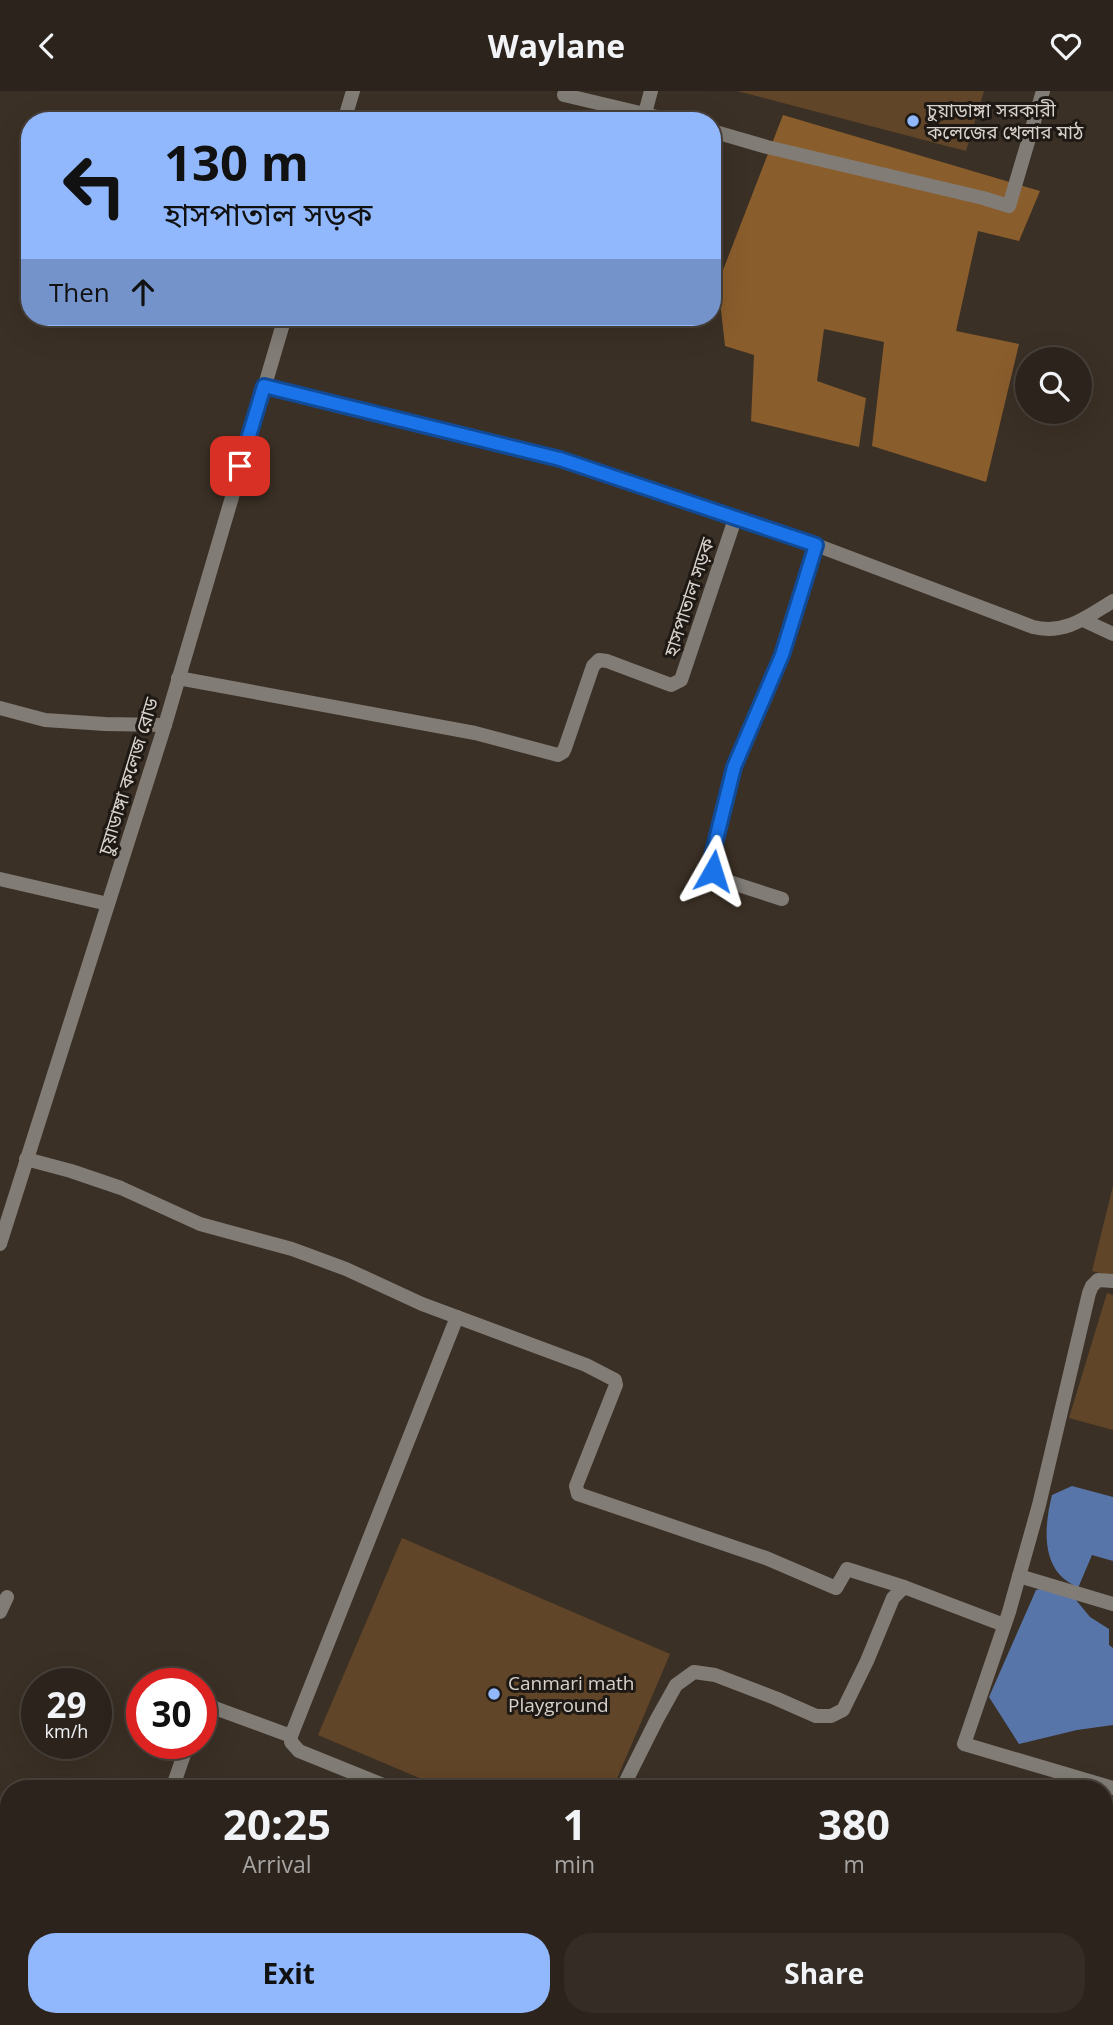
<!DOCTYPE html>
<meta charset="utf-8">
<style>
body{margin:0;font-family:"Open Sans","Noto Sans Bengali",sans-serif;background:#342c25;color:#f1f3f6;height:100vh;display:flex;flex-direction:column;font-size:26px;white-space:nowrap}
*{box-sizing:border-box;margin:0}
p{font-size:23px;color:#a6a4a3}
.icon{flex:none;width:38px;height:38px;fill:none;stroke:currentColor;stroke-width:2;stroke-linecap:round;stroke-linejoin:round}
.map{position:relative;flex:1;overflow:hidden}
.sheet{position:absolute;left:0px;top:1689px;width:1113px;height:247px;display:flex;flex-direction:column;background:#2c241c;border-radius:28px 28px 0 0;box-shadow:0 7px 28px #0002,0 0 0 2px #48413b}
.sheet>*{flex:none}
.top-card{position:absolute;left:21px;top:21px;width:700px;height:214px;border-radius:28px;box-shadow:0 7px 28px #0002,0 0 0 2px #48413b;background:#91b8fd;color:#111;overflow:hidden}
.buttons{position:absolute;left:1015px;top:256px;display:grid;gap:14px}
.buttons a{display:grid;place-items:center;width:77px;height:77px;border-radius:50%;background:#2c241c;box-shadow:0 7px 28px #0002,0 0 0 2px #48413b;font-size:35px}
.speed{position:absolute;left:21px;top:1577px;display:flex;gap:14px;font-size:35px;font-weight:700;text-align:center}
.speed>*{display:grid;place-content:center;width:91px;height:91px;border-radius:50%;background:#2c241c;box-shadow:0 7px 28px #0002,0 0 0 2px #48413b;line-height:1}
.speed small{font-size:18px;font-weight:400}
.speed .limit{border:10px solid #d22;background:#fff;color:#111}
.pin{position:absolute;display:grid;place-items:center;width:60px;height:60px;color:#fff;margin:-30px;border-radius:14px;box-shadow:0 4px 10px #0006}
.me{position:absolute;width:77px;margin:-38px;rotate:6deg;stroke-linejoin:round;filter:drop-shadow(0 0 5px #0008)}
.turn{display:flex;align-items:center;gap:24px;height:147px;padding:0 28px;font-size:32px}
.turn .icon{width:91px;height:91px;stroke-width:2.5}
.turn b{display:block;font-size:49px;line-height:60px}
.then{display:flex;align-items:center;height:66px;padding:0 28px;background:#0003;gap:14px;font-size:26px}
.eta{display:flex;justify-content:space-evenly;align-items:center;height:119px;text-align:center}
.eta b{font-size:42px;font-weight:700;line-height:49px}
.primary-button{display:flex;gap:14px;margin-top:auto;padding:14px 28px}
.primary-button a{flex:1;height:80px;border-radius:28px;background:#91b8fd;color:#111;font-size:28px;font-weight:700;line-height:80px;text-align:center}
.primary-button a+a{background:#342c25;color:#f1f3f6}
header{display:flex;justify-content:space-between;align-items:center;height:91px;padding:0 28px;background:#2c241c;font-size:32px;font-weight:700}
.map>svg:first-child{display:block}
.green{fill:#614528}
.forest{fill:#8a5d2c}
.water{fill:#5875a9}
.lines{fill:none;stroke-linecap:round;stroke-linejoin:round}
.pedestrian{stroke:#817c76;stroke-width:14}
.minor{stroke:#817c76;stroke-width:14}
.route-casing{stroke:#114b97;stroke-width:18}
.route{stroke:#1a73e8;stroke-width:12}
.poi-dot{fill:#91b8fd;stroke:#1e1914;stroke-width:2.5}
.labels{text-anchor:middle;stroke-width:6;stroke-linejoin:round;paint-order:stroke}
.poi-label{font-size:19px;fill:#d9d1cb;stroke:#1e1914;text-anchor:start}
.street-label{font-size:19px;fill:#d9d1cb;stroke:#1e1914}
</style>
<header><svg class="icon" aria-label="back" viewBox="0 0 24 24"><path d="M15 5l-7 7 7 7"/></svg>Waylane<svg class="icon" aria-label="heart" viewBox="0 0 24 24"><path d="M12 20l-8-8c-3-5 5-10 8-4 3-6 11-1 8 4z"/></svg></header>
<div class="map">
<svg width="1113" height="1934" viewBox="0 0 1113 1934">
<rect width="100%" height="100%" fill="#3b3025"/>
<g class="green">
<path d="M737 0H984L966 60Z"/>
<path d="M1113 1095V1185L1092 1180Z"/>
<path d="M1107 1202 1113 1204V1339L1069 1327Z"/>
<path d="M402 1447 670 1563 613 1697H443L318 1644Z"/>
</g>
<path class="forest" d="M783 24 1040 100 1019 150 978 140 956 240 1019 253 986 391 872 355 884 251 824 238 817 290 866 307 859 356 751 330 754 264 725 255 718 192Z"/>
<g class="water">
<path d="M1072 1395 1113 1406V1470L1092 1464 1078 1497C1072 1493 1064 1489 1060 1484 1041 1463 1046 1428 1052 1404Z"/>
<path d="M1055 1494 1076 1509 1090 1526 1109 1538V1554L1113 1557V1634L1077 1639 1019 1653 989 1606 1036 1499Z"/>
</g>
<g class="lines">
<g class="pedestrian">
<path d="M564 4 674 30"/>
<path d="M645 22 651 0"/>
<path d="M712 40 767 56 983 107 1009 115 1043 0"/>
</g>
<g class="minor">
<path d="M344 30 353 0"/>
<path d="M264 295 560 368 668 404 735 428"/>
<path d="M1083 529 1113 543"/>
<path d="M178 587 475 642 558 664 563 661 565 657 593 575 599 569 607 570 671 594 681 589 735 428 816 454 1033 536C1065 544 1087 526 1113 510"/>
<path d="M0 617 45 629 105 633 165 634"/>
<path d="M0 788 108 813"/>
<path d="M782 808 720 788 713 780 711 772 734 676 782 564 816 454"/>
<path d="M26 1068 71 1080 121 1097 200 1133 292 1158 346 1178 422 1213 586 1274 615 1289 616 1294 576 1395 578 1403 766 1467 836 1497 847 1478 904 1496 1004 1534"/>
<path d="M0 1153 165 634 285 226"/>
<path d="M1113 1190 1098 1189 1092 1195 1089 1202 1039 1414 1009 1521 964 1653 1113 1697"/>
<path d="M1019 1485 1113 1513"/>
<path d="M0 1521 7 1506"/>
<path d="M201 1621 204 1619 212 1616 291 1645"/>
<path d="M172 1698 188 1652"/>
<path d="M393 1698 299 1660 291 1651V1645L457 1226"/>
<path d="M622 1698 657 1628 676 1594 694 1581 715 1584 775 1607 816 1625H831L843 1619 867 1570 893 1507 904 1496"/>
<path d="M0 1738 9 1744"/>
<path d="M0 1870 5 1865 9 1864"/>
<path d="M139 1927 155 1934"/>
<path d="M295 1934 299 1927"/>
<path d="M727 1934 730 1927"/>
<path d="M1030 1934 1033 1927"/>
<path d="M1105 1934 1113 1903"/>
</g>
</g>
<g class="lines">
<g class="route-casing">
<path id="route" d="M240 375 264 295 560 368 816 454 782 564 734 676 712 765 713 780"/>
</g>
<use href="#route" class="route"/>
</g>
<g class="poi-dot">
<circle cx="913" cy="30" r="7"/>
<circle cx="494" cy="1603" r="7"/>
</g>
<g class="labels">
<g class="poi-label">
<text x="927" y="26">চুয়াডাঙ্গা সরকারী<tspan x="927" dy="22">কলেজের খেলার মাঠ</tspan></text>
<text x="508" y="1599">Canmari math<tspan x="508" dy="22">Playground</tspan></text>
</g>
<g class="street-label">
<text transform="translate(689 506) rotate(-72)" y="7">হাসপাতাল সড়ক</text>
<text transform="translate(128 685) rotate(-73)" y="7">চুয়াডাঙ্গা কলেজ রোড</text>
</g>
</g>
</svg>
<div class="buttons">
<a><svg class="icon" aria-label="search" viewBox="0 0 24 24"><circle cx="10" cy="10" r="6"/><path d="M15 15l6 6"/></svg></a>
</div>
<div class="speed"><div>29<small>km/h</small></div><div class="limit">30</div></div>
<div class="pin" style="left:240px;top:375px;background:#d93025"><svg class="icon" aria-label="arrive" viewBox="0 0 24 24"><path d="M6 21V4h12l-3 4 3 4H6"/></svg></div>
<svg class="me" style="left:713px;top:780px" viewBox="-20 -20 40 40"><path d="M0-17L14 15 0 8-14 15z" fill="#1a73e8" stroke="#fff" stroke-width="4"/></svg>
<div class="top-card">
<div class="turn"><svg class="icon" aria-label="left" viewBox="0 0 24 24"><path d="M17 20v-9H6M10 6l-5 5 5 5"/></svg><div><b>130 m</b>হাসপাতাল সড়ক</div></div>
<div class="then">Then<svg class="icon" aria-label="ahead" viewBox="0 0 24 24"><path d="M12 20V5M6 11l6-6 6 6"/></svg></div>
</div>
<section class="sheet">
<div class="eta">
<div><b>20:25</b><p>Arrival</p></div>
<div><b>1</b><p>min</p></div>
<div><b>380</b><p>m</p></div>
</div>
<div class="primary-button"><a>Exit</a><a>Share</a></div>
</section>
</div>
